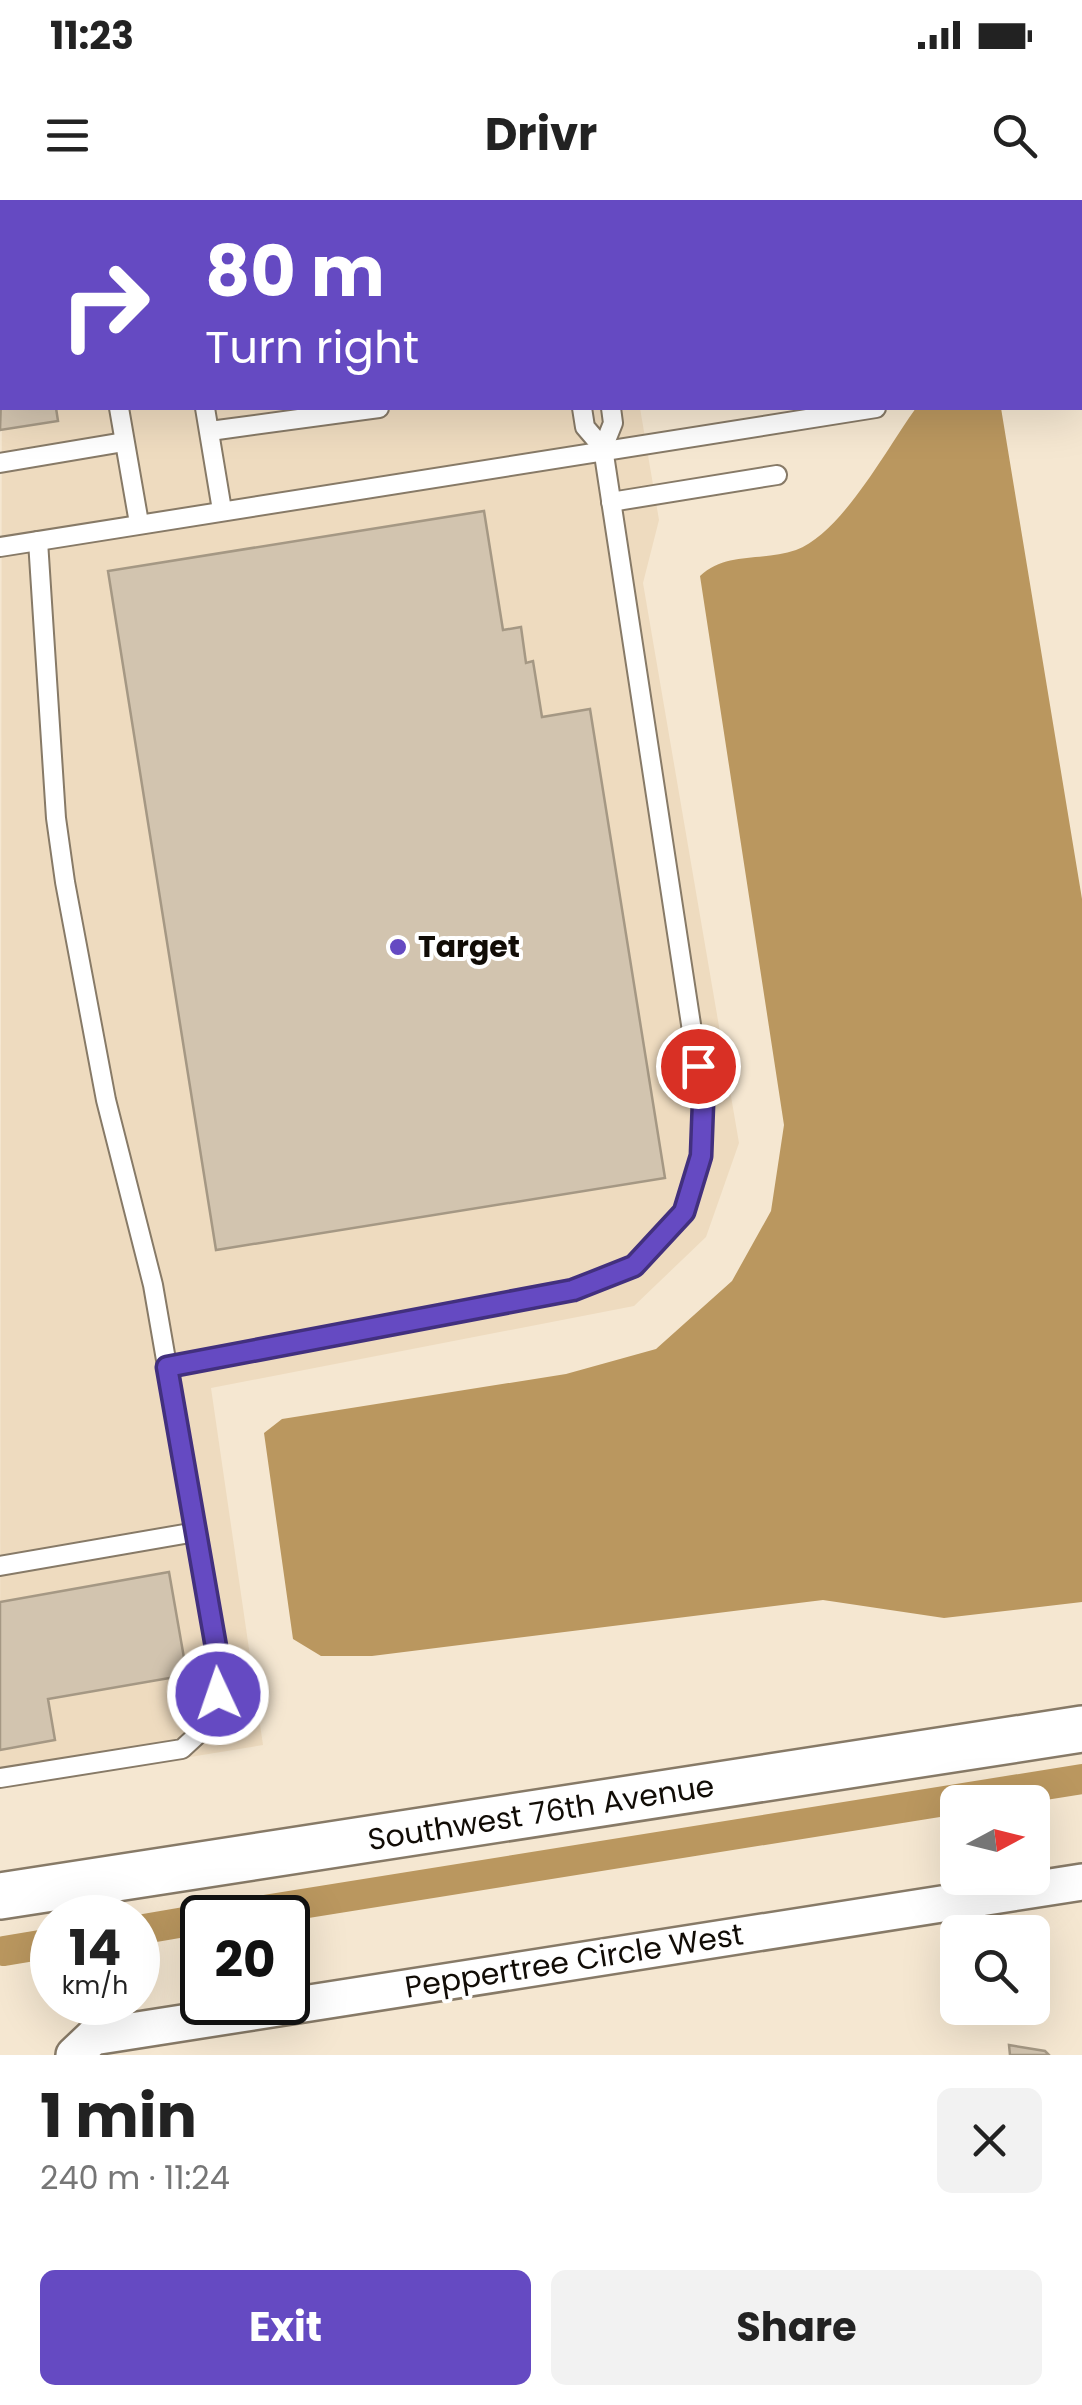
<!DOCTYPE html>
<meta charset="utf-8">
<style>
body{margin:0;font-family:Poppins,sans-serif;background:#f2f2f2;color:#222;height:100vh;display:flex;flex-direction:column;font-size:38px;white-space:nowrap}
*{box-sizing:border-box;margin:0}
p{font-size:32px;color:#767676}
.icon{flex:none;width:55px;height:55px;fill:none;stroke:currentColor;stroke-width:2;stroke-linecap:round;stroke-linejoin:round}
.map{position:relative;height:1855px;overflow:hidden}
.side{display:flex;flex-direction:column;background:#fff;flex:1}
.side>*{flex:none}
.top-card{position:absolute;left:0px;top:0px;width:1082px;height:210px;box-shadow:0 10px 40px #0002;background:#654ac2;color:#fff;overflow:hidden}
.needle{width:65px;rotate:83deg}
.tools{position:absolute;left:940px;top:1585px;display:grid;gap:20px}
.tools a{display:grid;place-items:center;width:110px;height:110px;border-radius:15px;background:#fff;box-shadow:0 10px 40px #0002;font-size:50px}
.speed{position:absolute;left:30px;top:1695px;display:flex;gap:20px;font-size:50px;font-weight:700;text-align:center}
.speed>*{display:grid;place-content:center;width:130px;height:130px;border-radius:50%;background:#fff;box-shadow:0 10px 40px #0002;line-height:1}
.speed small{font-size:25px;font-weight:400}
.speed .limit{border:5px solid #111;border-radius:15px;background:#fff;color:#111}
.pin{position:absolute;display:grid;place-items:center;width:85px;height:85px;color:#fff;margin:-42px;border:5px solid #fff;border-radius:50%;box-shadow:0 2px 10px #0007}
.me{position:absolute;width:110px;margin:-55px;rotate:357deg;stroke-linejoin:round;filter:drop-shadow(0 0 8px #0008)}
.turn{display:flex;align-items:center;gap:35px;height:210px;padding:0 40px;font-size:45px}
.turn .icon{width:130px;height:130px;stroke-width:2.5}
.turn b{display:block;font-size:70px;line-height:85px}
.round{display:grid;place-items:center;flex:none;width:105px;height:105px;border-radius:15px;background:#f2f2f2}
.overview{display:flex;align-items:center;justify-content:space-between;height:170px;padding:0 40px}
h1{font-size:60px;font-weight:700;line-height:75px}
.action{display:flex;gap:20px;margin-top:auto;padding:20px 40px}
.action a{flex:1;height:115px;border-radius:15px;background:#654ac2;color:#fff;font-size:40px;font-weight:700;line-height:115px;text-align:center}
.action a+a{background:#f2f2f2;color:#222}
.status{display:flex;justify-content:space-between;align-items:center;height:70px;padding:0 50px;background:#fff;direction:ltr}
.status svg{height:28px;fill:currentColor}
header{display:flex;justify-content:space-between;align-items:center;height:130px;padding:0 40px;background:#fff;font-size:45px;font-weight:700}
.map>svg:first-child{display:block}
.built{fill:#eedbbf}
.water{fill:#ba975f}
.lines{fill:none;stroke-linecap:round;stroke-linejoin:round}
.canal{stroke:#ba975f;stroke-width:30}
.building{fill:#d2c4af;stroke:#a59884;stroke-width:2.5}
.service-casing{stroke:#877a67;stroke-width:22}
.minor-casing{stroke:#877a67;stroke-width:40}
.tertiary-casing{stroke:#877a67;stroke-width:50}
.service{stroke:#fff;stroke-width:18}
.minor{stroke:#fff;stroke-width:35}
.tertiary{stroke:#fff;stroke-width:45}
.route-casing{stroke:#42307e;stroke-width:25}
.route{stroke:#654ac2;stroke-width:18}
.poi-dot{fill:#654ac2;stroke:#fff;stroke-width:4}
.labels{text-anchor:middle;stroke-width:8;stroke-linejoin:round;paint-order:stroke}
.poi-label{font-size:30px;font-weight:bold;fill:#110c06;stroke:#fff;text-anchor:start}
.street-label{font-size:30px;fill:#110c06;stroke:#fff}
</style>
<div class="status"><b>11:23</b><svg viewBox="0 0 49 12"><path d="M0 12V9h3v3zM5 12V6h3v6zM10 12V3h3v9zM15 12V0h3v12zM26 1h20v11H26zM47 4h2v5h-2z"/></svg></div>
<header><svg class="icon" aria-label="menu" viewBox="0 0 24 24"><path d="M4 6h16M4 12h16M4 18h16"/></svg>Drivr<svg class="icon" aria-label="search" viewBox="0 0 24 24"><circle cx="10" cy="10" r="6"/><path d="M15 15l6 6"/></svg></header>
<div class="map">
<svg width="1082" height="1855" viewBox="0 0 1082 1855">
<rect width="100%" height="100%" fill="#f5e7d1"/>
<path class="built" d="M2 55V208H640L659 320 643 383 739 943 706 1037 634 1106 211 1188 263 1545 0 1588Z"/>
<path class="water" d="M916 208H1001L1082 699V1402L944 1418 823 1400 372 1456H321L293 1439 264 1233 282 1219 566 1174 656 1149 732 1081 771 1011 784 925 700 376C727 351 762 362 796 350 842 333 887 248 916 208Z"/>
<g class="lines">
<g class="canal">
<path d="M214 1718 1082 1579"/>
<path d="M138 1730 202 1719"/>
<path d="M4 1751 52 1743"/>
</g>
</g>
<g class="building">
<path d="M2 169V208H56L58 221 0 230Z"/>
<path d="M484 311 503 430 521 427 526 463 533 461 542 517 590 509 665 978 216 1050 108 371Z"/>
<path d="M169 1372 187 1475 48 1499 55 1540 0 1550V1402Z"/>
<path d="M1009 1845 1045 1851 1049 1855H1010Z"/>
</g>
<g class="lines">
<g class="service-casing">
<g id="service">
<path d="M549 0V2"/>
<path d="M580 0V2"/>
<path d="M968 0V2"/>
<path d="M1026 0 1027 2"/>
<path d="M1076 0V2"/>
<path d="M681 2 697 0"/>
<path d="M1080 29 1082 42"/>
<path d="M1080 97H1082"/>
<path d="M0 103H2"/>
<path d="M119 208 139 323"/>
<path d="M205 208 222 310"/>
<path d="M582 208 585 227 603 248"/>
<path d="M210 231 379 208"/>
<path d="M0 263 124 242"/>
<path d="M611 302 777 275"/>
<path d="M0 347 876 208"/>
<path d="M167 1167 573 1090 634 1065 684 1012 701 956 703 903 603 248 613 223 611 208"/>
<path d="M0 1366 196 1332"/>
<path d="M0 1578 182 1549 208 1525 218 1494 219 1465 153 1085 106 900 65 682 56 618 38 341"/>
</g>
</g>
<g class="minor-casing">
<path id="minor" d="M74 1855 93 1837 1082 1682"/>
</g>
<g class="tertiary-casing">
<path id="tertiary" d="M0 1696 1082 1529"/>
</g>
<use href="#service" class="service"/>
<use href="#minor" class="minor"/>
<use href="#tertiary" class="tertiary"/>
</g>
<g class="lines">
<g class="route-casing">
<path id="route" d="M218 1494 219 1464 167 1167 573 1090 634 1066 684 1012 701 956 703 903 698 866"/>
</g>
<use href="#route" class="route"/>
</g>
<circle class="poi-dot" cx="398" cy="747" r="10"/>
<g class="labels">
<g class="poi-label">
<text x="418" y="757">Target</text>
</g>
<g class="street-label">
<text transform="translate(541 1613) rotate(-9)" y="10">Southwest 76th Avenue</text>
<text transform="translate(574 1761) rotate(-9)" y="10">Peppertree Circle West</text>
</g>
</g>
</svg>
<div class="tools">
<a><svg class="needle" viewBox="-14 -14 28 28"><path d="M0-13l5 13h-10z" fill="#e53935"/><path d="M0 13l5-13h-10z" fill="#767676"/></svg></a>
<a><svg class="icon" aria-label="search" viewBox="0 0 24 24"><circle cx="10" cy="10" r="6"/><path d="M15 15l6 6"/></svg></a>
</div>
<div class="speed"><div>14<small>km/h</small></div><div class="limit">20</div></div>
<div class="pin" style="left:698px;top:866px;background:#d93025"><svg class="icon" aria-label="arrive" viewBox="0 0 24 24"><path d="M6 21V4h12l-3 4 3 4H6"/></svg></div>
<svg class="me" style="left:218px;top:1494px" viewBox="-20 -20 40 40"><circle r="17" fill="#654ac2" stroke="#fff" stroke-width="3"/><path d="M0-11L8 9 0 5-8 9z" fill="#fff"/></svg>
<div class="top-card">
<div class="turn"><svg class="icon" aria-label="right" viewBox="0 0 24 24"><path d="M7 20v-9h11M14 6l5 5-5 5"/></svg><div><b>80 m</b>Turn right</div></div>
</div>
</div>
<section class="side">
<div class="overview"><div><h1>1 min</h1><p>240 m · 11:24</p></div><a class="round"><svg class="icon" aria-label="close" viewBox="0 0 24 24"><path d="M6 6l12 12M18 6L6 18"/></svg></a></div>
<div class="action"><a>Exit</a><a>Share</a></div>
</section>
